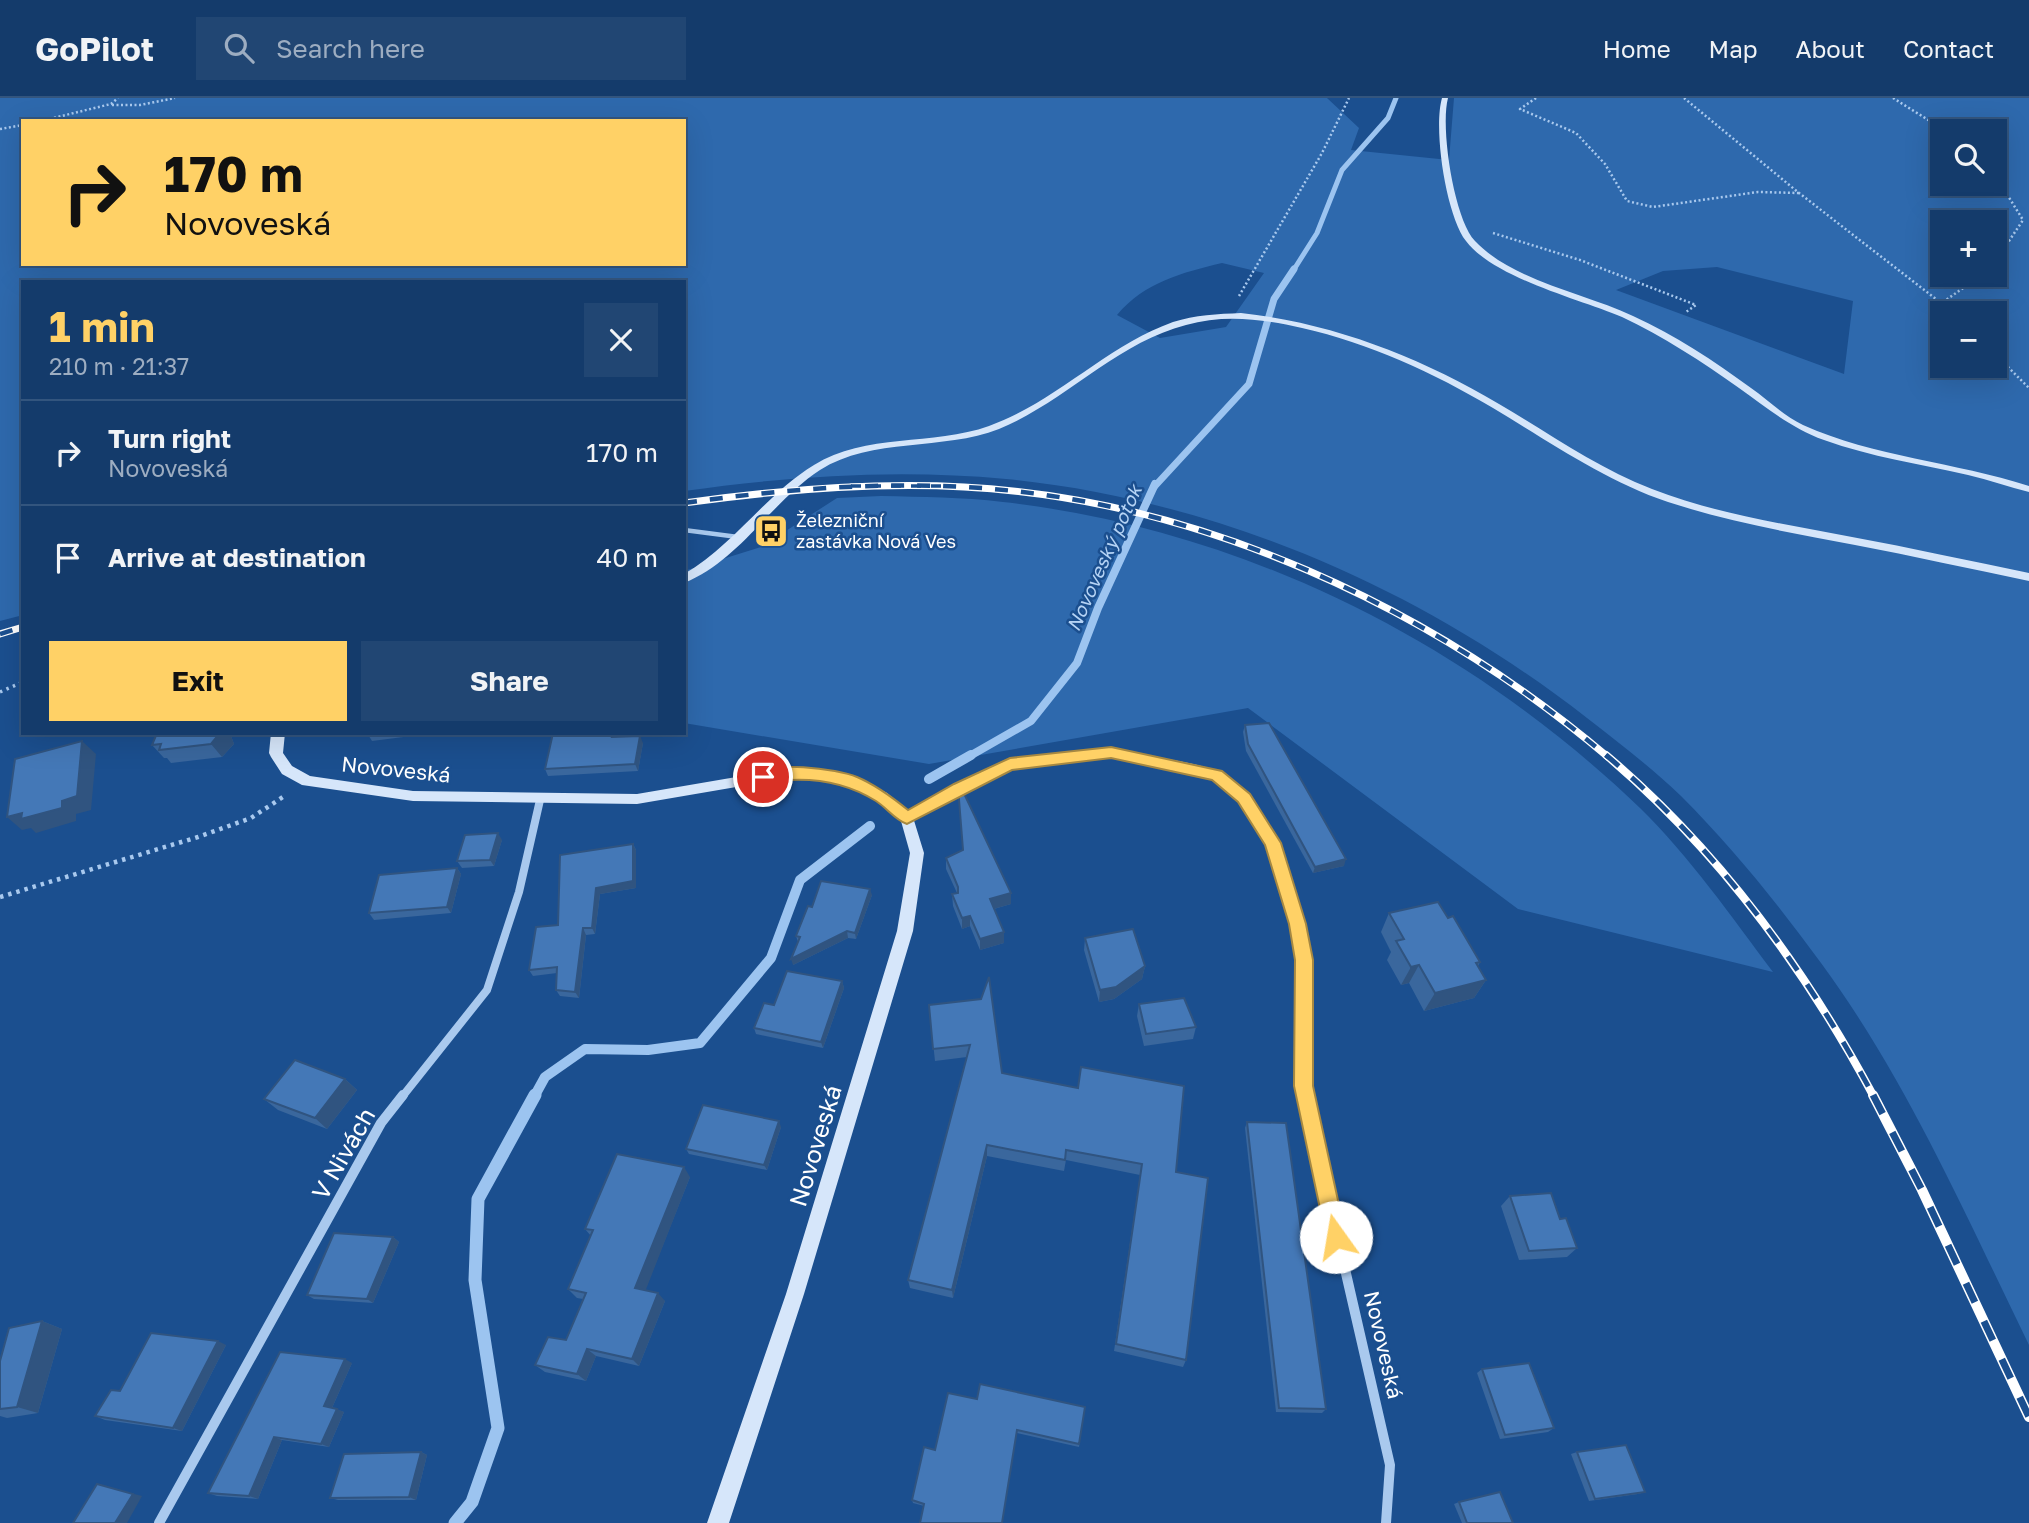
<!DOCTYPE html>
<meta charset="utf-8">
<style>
body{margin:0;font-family:"Golos Text",sans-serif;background:#214673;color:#f1f3f6;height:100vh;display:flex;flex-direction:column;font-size:26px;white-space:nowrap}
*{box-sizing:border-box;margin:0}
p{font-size:23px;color:#9dadc1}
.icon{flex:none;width:38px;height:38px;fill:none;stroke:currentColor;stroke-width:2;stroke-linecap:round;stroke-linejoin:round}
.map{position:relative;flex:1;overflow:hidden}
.panel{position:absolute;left:21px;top:182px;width:665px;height:455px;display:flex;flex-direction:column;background:#143b6b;border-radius:0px;box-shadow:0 7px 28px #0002,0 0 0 2px #33557e}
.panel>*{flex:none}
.hud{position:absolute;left:21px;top:21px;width:665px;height:147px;border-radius:0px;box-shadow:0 7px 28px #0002,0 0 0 2px #33557e;background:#ffd166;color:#111;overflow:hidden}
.buttons{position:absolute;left:1930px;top:21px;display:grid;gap:14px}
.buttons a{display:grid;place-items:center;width:77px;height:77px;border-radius:0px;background:#143b6b;box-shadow:0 7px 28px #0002,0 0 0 2px #33557e;font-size:35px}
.pin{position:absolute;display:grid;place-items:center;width:60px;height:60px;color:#fff;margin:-30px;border:4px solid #fff;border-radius:50%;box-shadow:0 2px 7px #0007}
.me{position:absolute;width:77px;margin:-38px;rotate:347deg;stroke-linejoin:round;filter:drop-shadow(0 0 5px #0008)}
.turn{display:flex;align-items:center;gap:24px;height:147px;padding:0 28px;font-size:32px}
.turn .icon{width:91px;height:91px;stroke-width:2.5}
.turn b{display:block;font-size:49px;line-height:60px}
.round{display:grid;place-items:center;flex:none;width:74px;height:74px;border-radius:0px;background:#214673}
.summary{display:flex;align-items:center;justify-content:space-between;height:119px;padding:0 28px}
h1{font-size:42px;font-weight:700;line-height:52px;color:#ffd166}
.primary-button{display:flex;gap:14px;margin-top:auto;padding:14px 28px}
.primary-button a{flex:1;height:80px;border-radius:0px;background:#ffd166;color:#111;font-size:28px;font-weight:700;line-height:80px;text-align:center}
.primary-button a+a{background:#214673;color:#f1f3f6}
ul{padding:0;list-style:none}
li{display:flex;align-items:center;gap:21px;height:105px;padding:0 28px;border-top:2px solid #33557e}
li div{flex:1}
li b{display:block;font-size:26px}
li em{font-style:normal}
header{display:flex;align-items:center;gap:42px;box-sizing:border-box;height:98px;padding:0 35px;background:#143b6b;border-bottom:2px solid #33557e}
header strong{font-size:33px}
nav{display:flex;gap:38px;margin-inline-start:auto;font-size:24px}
.search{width:490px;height:63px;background:#214673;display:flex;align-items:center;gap:18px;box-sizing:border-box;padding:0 24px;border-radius:0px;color:#9dadc1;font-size:26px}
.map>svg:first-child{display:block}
.green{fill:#2e69ad;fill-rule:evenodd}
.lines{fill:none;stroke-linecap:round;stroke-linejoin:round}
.stream-far4{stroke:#9cc4f0;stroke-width:5}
.stream-far3{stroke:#9cc4f0;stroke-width:7}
.stream-far2{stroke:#9cc4f0;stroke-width:8}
.stream-far1{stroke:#9cc4f0;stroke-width:10}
.stream{stroke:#9cc4f0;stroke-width:13}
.path-far2{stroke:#a9c9ee;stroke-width:2.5;stroke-dasharray:2 2.5;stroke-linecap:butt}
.path-far1{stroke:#a9c9ee;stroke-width:3.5;stroke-dasharray:2.5 4.5;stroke-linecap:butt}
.path{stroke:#a9c9ee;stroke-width:4.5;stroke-dasharray:3.5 5;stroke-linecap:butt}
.lane{stroke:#a9c9ee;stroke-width:4.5}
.street-far2{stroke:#a9c9ee;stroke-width:6}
.street-far1{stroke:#a9c9ee;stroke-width:8}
.street{stroke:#a9c9ee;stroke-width:10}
.secondary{fill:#d6e6fa;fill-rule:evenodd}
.rail-far3-casing{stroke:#fff;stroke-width:5}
.rail-far2-casing{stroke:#fff;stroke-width:7}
.rail-far1-casing{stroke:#fff;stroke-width:8}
.rail-casing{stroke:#fff;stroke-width:10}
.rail-far3{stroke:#1b4f8f;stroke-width:3.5;stroke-dasharray:10;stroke-linecap:butt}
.rail-far2{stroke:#1b4f8f;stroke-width:4.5;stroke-dasharray:13;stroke-linecap:butt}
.rail-far1{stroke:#1b4f8f;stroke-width:5;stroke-dasharray:17;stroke-linecap:butt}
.rail{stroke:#1b4f8f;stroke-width:7;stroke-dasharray:21;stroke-linecap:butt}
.wall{fill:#3a679d}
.shaded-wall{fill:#305480}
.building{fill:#4478b7;stroke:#305480;stroke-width:2}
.route{fill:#ffd166;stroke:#a68842;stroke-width:2}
.labels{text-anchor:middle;stroke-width:5;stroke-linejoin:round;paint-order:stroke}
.far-poi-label{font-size:18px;fill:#fff;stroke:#1b4f8f;text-anchor:start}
.far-water-label{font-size:19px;font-style:italic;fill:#b5d3f5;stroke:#1b4f8f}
.street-label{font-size:21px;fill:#fff;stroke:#1b4f8f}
.near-street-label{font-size:24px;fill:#fff;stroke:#1b4f8f}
</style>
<header>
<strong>GoPilot</strong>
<div class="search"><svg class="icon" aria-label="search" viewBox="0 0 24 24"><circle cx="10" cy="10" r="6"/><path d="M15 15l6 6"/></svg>Search here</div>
<nav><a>Home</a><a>Map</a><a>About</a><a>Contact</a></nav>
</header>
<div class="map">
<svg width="2029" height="1425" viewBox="0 0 2029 1425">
<rect width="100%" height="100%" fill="#1b4f8f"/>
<g class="green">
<path d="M0 0H1327L1359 30 1351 52 1449 62 1454 0H2029V1247C1966 1118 1907 982 1821 865 1778 806 1732 749 1681 698 1652 670 1619 645 1587 620 1420 490 1218 402 1006 381 898 371 791 378 684 393V184H23V517L0 523ZM23 23H684V166H23ZM1942 33H1995V86H1942ZM1942 124H1995V177H1942ZM1222 165 1264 175 1226 229 1160 240 1117 217C1145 184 1181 175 1222 165ZM1717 169 1853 203 1844 276 1616 192 1663 173ZM1942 215H1995V268H1942Z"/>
<path d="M881 398C922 399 962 399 1003 404 1242 431 1466 543 1640 710 1690 759 1731 818 1773 874L1518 811 1248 610 929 666 684 625V473L761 449 837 400Z"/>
</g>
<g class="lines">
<path class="stream-far4" d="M1293 173 1317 135 1342 72 1388 20 1396 0"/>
<path class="stream-far3" d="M1155 388 1249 286 1274 201 1294 171"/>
<path class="stream-far2" d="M968 659 1031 623 1077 565 1098 510 1155 386"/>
<g class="stream-far1">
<path d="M929 681 971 657"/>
<path d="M534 999 545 979 585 951 648 952 700 945 771 860 800 782 870 728"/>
</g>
<path class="stream" d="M455 1425 472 1404 498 1330 475 1182 478 1101 535 997"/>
<g class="path-far2">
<path d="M1536 0 1520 11 1576 35 1605 66 1627 103 1653 109 1758 94 1799 95"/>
<path d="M1684 0 1799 95 1954 215"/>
<path d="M1893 0 1946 33"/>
<path d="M112 7H140L175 0"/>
<path d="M41 23 111 6 118 0"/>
<path d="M0 31 23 27"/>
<path d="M1995 77 2023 122 1995 164"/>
<path d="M1493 135 1580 162 1696 207 1686 214"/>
<path d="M1239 198 1322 55 1349 0"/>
<path d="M1943 204 1982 177"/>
<path d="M1995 256 2029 290"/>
</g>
<path class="path-far1" d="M0 594 23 584"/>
<path class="path" d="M0 799 198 739 251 720 286 697"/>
<path class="lane" d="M684 432 738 439"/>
<path class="street-far2" d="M1075 659 1111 655 1130 659"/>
<g class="street-far1">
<path d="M1121 657C1147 663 1193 667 1216 677 1264 696 1302 815 1304 864 1306 905 1303 946 1303 987L1306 999"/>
<path d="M907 720 959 690 1010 666 1091 657"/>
<path d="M402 999 487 892 519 794 540 702"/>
</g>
<g class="street">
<path d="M1305 997 1390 1367 1386 1425"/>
<path d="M159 1425 381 1025 403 997"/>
</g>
<g class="secondary">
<path d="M1442 0H1448C1440 29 1454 121 1475 143 1513 183 1584 195 1633 218 1675 237 1714 263 1751 290 1768 302 1784 318 1803 327 1874 359 1955 364 2029 388V394C2009 389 1989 382 1968 377 1920 366 1871 359 1824 342 1791 330 1767 310 1739 290 1702 264 1663 238 1622 219 1579 201 1494 180 1466 143 1446 117 1433 31 1442 0Z"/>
<path d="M1241 215C1333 225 1420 259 1499 306 1549 335 1597 370 1652 391 1716 416 1785 426 1852 439 1912 450 1970 463 2029 475V483C1971 471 1913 458 1855 447 1792 435 1729 424 1668 404 1604 382 1550 344 1493 310 1434 275 1369 245 1302 230 1264 221 1224 216 1186 227 1116 245 1065 304 999 331 943 353 872 339 820 372 771 404 740 462 684 485V476C734 447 765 397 814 367 865 335 933 348 989 328 1056 304 1106 248 1173 224 1195 217 1218 216 1241 215Z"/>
<path d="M271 635H285L283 655 292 668 310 678 413 693 637 696 788 670 825 672 856 679 887 695 912 716 924 755 913 833 804 1196 729 1425H707L786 1196 897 833 910 755 901 723 877 703 848 687 825 682 788 680 637 706 413 703 302 687 282 676 271 659 269 655Z"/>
</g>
<g class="rail-far3-casing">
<path id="rail-far3" d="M851 388H951"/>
</g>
<g class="rail-far2-casing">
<g id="rail-far2">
<path d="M684 405C777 392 870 384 964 389 1198 401 1431 509 1608 659"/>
<path d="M0 536 23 529"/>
</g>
</g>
<g class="rail-far1-casing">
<path id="rail-far1" d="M1606 657C1718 752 1805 870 1874 999"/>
</g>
<g class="rail-casing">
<path id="rail" d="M1873 997 1922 1092 2029 1319"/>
</g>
<use href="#rail-far3" class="rail-far3"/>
<use href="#rail-far2" class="rail-far2"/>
<use href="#rail-far1" class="rail-far1"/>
<use href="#rail" class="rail"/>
</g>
<g class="wall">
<path d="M1245 627 1344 768 1313 775 1246 653 1243 634Z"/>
<path d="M157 635H232L231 638 234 646 222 659 171 665 167 660H164L152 647Z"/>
<path d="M367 635H427V636L372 643Z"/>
<path d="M617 639 643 645 638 673 548 678 545 671Z"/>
<path d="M502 742 494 768 462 770 457 763Z"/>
<path d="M633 746 636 752V790L600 796 595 836 586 837 579 900 560 898 556 892 557 875 533 878 529 872 558 827Z"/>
<path d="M946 760 1011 795V806L994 811 1004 845 980 852 970 828 962 831 953 808 952 796 957 795 946 771Z"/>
<path d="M457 770 461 776 451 815 374 822 369 815Z"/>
<path d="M872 797 856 841 848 840 793 867 798 844 796 838 812 809Z"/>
<path d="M1389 815 1448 820 1480 864 1478 868 1486 882 1474 900 1424 913 1409 885 1401 887 1387 862 1391 854 1381 834Z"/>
<path d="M1085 840 1145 868 1142 881 1114 901 1099 904 1084 852Z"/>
<path d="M842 883 844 890 823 950 756 936 754 930 774 907Z"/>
<path d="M1139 906 1196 929 1193 941 1144 948 1137 918Z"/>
<path d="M929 907 1002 975 1176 1074 1186 1262 1183 1269 1114 1253 1140 1077 1066 1062 1064 1073 987 1058 953 1200 910 1190 908 1182 967 959 935 963Z"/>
<path d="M345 981 357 992 327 1031 278 1012 264 1001Z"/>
<path d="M1247 1024 1326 1311 1322 1315 1276 1314 1245 1030Z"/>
<path d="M781 1029 767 1072 689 1056 686 1051Z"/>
<path d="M690 1079 645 1192 665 1203 639 1268 596 1258 586 1283 545 1274 535 1267 566 1242 583 1201 577 1200 568 1191 591 1138 585 1131Z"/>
<path d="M1510 1098 1560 1121 1577 1150 1567 1159 1519 1162 1501 1108Z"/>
<path d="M393 1139 399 1144 373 1205 314 1201 307 1197Z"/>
<path d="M42 1223 62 1231 38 1315 7 1320 0 1318V1263Z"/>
<path d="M226 1247 182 1333 105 1322 95 1318 120 1293Z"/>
<path d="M352 1265 332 1310 344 1314 329 1349 282 1342 258 1401 217 1398 208 1395Z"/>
<path d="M1482 1271 1554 1330 1548 1334 1500 1341 1477 1275Z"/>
<path d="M977 1301 1085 1309 1079 1349 1017 1335 924 1408 913 1405 912 1402 935 1352Z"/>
<path d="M421 1354 427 1357 416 1402H338L330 1400Z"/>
<path d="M1577 1354 1645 1394 1638 1396 1589 1403 1571 1356Z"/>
<path d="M1459 1404 1513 1425H1462L1454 1406Z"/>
</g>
<g class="shaded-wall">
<path d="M220 635H232L231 638 234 646 222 659 211 646Z"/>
<path d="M640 638 643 645 638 673 635 666Z"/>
<path d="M82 643 96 656 91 712 76 716V723L36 735 31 730 22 732 7 719 62 703Z"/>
<path d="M498 735 502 742 494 768 490 762Z"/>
<path d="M633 746 636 752V790L600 796 595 836 592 830 596 790Z"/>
<path d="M1346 761 1344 768 1313 775 1315 769Z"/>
<path d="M457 770 461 776 451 815 447 809Z"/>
<path d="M870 791 872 797 856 841 855 835Z"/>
<path d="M1011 795V806L990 812V801Z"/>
<path d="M970 818V828L962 831V820Z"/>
<path d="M583 830 586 837 579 900 575 894Z"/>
<path d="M847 833 848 840 793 867 791 861Z"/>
<path d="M1004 834V845L980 852V841Z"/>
<path d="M1419 867 1409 885 1401 887 1411 869Z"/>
<path d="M1145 868 1142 881 1114 901 1099 904 1100 892Z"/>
<path d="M1486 882 1474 900 1424 913 1435 895Z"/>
<path d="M842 883 844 890 823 950 821 944Z"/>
<path d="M345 981 357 992 327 1031 315 1020Z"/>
<path d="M779 1023 781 1029 767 1072 764 1067Z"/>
<path d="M987 1047V1058L953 1200 952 1192Z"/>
<path d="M684 1069 690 1079 643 1199 635 1190Z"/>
<path d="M393 1139 399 1144 373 1205 367 1201Z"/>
<path d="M658 1195 665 1203 639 1268 632 1261Z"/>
<path d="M42 1223 62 1231 38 1315 17 1309Z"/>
<path d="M218 1243 226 1247 182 1333 173 1330Z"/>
<path d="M587 1251 596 1258 586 1283 577 1276Z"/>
<path d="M345 1261 352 1265 331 1312 324 1308Z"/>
<path d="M337 1311 344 1314 329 1349 321 1346Z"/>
<path d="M274 1339 282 1342 258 1401 249 1398Z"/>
<path d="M421 1354 427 1357 416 1402 409 1399Z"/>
<path d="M107 1389 142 1398 127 1425H115Z"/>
</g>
<g class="building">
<path d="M1269 625 1346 761 1315 769 1248 646 1245 627Z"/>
<path d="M157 635H220L211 646 159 652 161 646 152 647Z"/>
<path d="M553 635H613L612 639 640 638 635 666 545 671Z"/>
<path d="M82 643 77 698 62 703V710L21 721 22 715 7 719 15 661Z"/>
<path d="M958 689H961L1011 795 990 801 1004 834 980 841 970 818 962 820 952 796 958 795V789L946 760 963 752Z"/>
<path d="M498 735 490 762 457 763 465 737Z"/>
<path d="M633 746V783L596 790 592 830H583L575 894 556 892 557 869 529 872 536 829 558 827 560 757Z"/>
<path d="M457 770 447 809 369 815 379 777Z"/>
<path d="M821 783 870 791 855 835 847 833 791 861 800 839 796 838 808 808 812 809Z"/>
<path d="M1438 804 1448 820 1453 818 1480 864 1476 865 1486 882 1435 895 1419 867 1411 869 1396 843 1404 841 1389 815Z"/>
<path d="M1133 831 1145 868 1116 889 1100 892 1085 840Z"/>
<path d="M787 873 842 883 821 944 754 930 764 905 774 907Z"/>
<path d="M989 879 1002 975 1078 990 1081 969 1184 988 1176 1074 1208 1080 1186 1262 1116 1246 1142 1066 1066 1052 1065 1062 987 1047 952 1192 908 1182 970 947 933 951 929 907 981 901Z"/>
<path d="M1184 900 1196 929 1146 936 1139 906Z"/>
<path d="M295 962 345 981 315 1020 264 1001Z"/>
<path d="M703 1007 779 1023 764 1067 686 1051Z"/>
<path d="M1247 1024 1286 1025 1326 1311 1279 1310Z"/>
<path d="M617 1056 684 1069 635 1190 658 1195 632 1261 587 1251 577 1276 535 1267 548 1239 566 1242 586 1195 568 1191 593 1132 585 1131Z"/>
<path d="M1551 1095 1560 1121 1566 1120 1577 1150 1529 1153 1510 1098Z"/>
<path d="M334 1135 393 1139 367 1201 307 1197Z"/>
<path d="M42 1223 17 1309 0 1311V1263L9 1230Z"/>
<path d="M151 1235 218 1243 173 1330 95 1318 111 1292 120 1293Z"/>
<path d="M280 1254 345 1261 324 1308 337 1311 321 1346 274 1339 249 1398 208 1395Z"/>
<path d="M1529 1265 1554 1330 1505 1337 1482 1271Z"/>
<path d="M980 1286 1085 1309 1079 1346 1017 1332 1002 1425H920L924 1406 912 1402 924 1349 935 1352 948 1295 977 1301Z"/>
<path d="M1626 1347 1645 1394 1595 1401 1577 1354Z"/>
<path d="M421 1354 409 1399 330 1400 344 1356Z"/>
<path d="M97 1386 133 1396 115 1425H73Z"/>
<path d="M1500 1394 1513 1425H1467L1459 1404Z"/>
</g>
<path class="route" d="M1111 649 1222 673 1250 696 1281 745 1306 826 1313 862V988L1346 1139 1343 1147 1336 1150 1329 1147 1326 1139 1294 988 1295 862 1289 826 1265 747 1238 704 1212 682 1111 660 1012 672 907 726C895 722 887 710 876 703 841 681 802 678 763 685L755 679C767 661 838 671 857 679 876 687 892 699 908 712L954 686 1010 660Z"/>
<defs>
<g id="bus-square" transform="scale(1.75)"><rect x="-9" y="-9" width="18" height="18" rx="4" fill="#ffd166" stroke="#1b4f8f"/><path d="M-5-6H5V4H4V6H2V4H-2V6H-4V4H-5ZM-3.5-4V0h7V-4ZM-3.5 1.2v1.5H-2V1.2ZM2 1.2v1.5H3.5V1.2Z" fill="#111"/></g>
</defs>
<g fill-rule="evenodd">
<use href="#bus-square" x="771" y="433"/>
</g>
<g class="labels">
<g class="far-poi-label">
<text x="796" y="429">Železniční<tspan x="796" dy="21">zastávka Nová Ves</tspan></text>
</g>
<g class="far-water-label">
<text transform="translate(1104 460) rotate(-66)" y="7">Novoveský potok</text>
</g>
<g class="street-label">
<text transform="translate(396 672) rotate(6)" y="7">Novoveská</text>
<text transform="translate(1383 1247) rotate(77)" y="7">Novoveská</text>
</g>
<g class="near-street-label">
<text transform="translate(816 1048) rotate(-73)" y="8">Novoveská</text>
<text transform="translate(344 1056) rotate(-60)" y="8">V Nivách</text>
</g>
</g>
</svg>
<div class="buttons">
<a><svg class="icon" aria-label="search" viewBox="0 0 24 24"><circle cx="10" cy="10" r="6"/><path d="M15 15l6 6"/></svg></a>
<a>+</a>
<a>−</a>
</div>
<div class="pin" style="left:763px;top:679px;background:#d93025"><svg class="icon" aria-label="arrive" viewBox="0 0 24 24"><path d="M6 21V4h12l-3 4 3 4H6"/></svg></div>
<svg class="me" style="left:1336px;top:1139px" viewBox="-20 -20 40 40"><circle r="19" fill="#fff"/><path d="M0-13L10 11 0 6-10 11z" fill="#ffd166"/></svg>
<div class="hud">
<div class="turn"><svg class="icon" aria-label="right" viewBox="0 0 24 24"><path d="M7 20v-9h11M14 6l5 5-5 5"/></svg><div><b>170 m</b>Novoveská</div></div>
</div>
<section class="panel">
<div class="summary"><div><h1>1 min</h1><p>210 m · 21:37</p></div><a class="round"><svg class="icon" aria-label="close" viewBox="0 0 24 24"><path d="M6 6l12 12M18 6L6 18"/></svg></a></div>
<ul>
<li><svg class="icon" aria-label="right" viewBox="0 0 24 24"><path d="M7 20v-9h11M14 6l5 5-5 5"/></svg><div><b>Turn right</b><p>Novoveská</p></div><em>170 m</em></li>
<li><svg class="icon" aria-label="arrive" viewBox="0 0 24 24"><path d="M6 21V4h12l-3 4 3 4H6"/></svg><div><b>Arrive at destination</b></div><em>40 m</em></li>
</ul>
<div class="primary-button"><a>Exit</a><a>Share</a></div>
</section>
</div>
